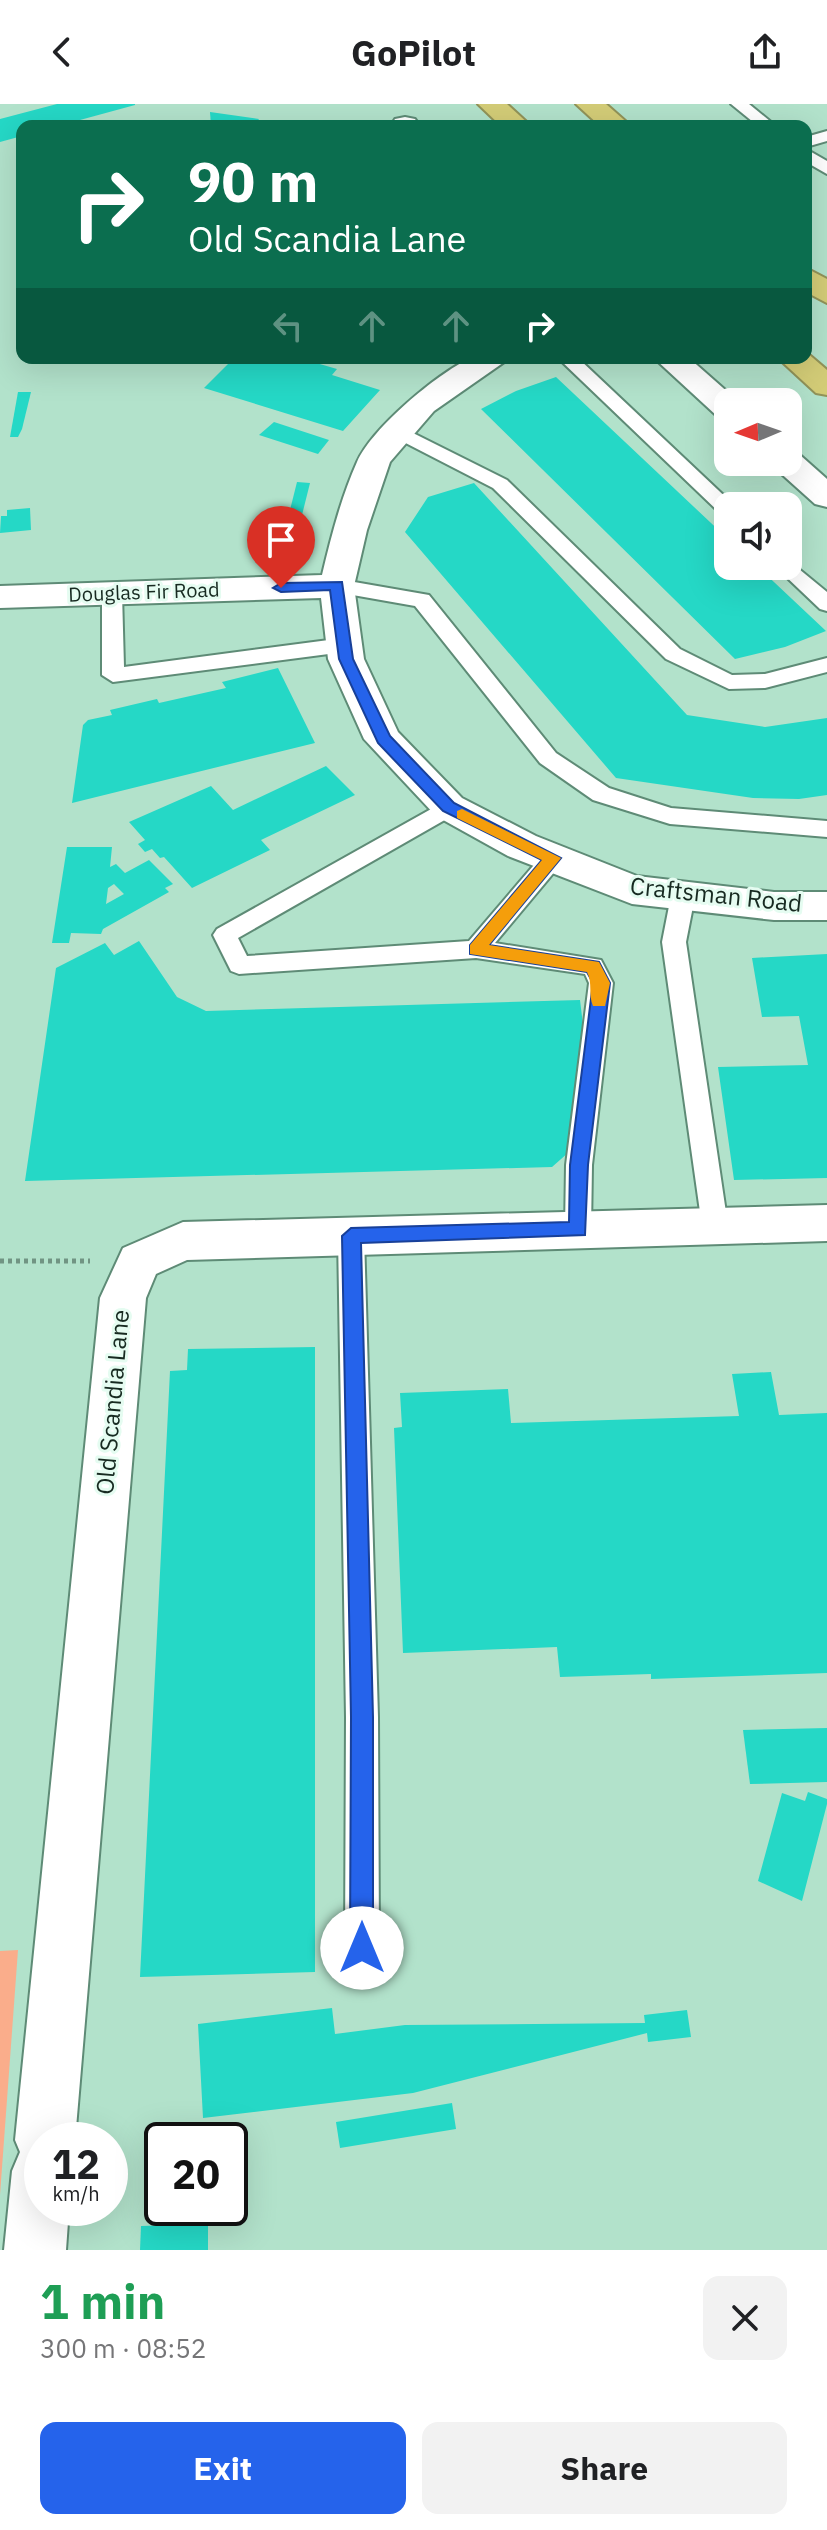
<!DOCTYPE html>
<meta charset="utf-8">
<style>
body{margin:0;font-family:"IBM Plex Sans",sans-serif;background:#f2f2f2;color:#202124;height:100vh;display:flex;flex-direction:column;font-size:30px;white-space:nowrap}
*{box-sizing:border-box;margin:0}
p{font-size:26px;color:#757577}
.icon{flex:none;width:44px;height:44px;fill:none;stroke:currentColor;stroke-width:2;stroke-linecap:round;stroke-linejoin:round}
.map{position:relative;height:2146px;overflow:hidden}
.sheet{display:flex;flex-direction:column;background:#fff;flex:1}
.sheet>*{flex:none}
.guide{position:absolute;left:16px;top:16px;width:796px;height:244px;border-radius:16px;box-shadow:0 8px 32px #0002;background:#0b6e4f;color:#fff;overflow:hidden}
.needle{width:52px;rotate:268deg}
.buttons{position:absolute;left:714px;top:284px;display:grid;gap:16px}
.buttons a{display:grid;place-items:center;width:88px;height:88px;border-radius:16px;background:#fff;box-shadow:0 8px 32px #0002;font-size:40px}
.speed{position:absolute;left:24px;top:2018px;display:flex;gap:16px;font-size:40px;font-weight:700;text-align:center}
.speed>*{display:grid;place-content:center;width:104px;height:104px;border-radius:50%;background:#fff;box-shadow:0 8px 32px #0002;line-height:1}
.speed small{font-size:20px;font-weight:400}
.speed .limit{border:4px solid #111;border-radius:12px;background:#fff;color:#111}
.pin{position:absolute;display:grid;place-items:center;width:68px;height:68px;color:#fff;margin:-82px -34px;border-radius:50% 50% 50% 0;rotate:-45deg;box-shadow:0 0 8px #0007}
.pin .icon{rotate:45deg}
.me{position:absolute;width:88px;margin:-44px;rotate:0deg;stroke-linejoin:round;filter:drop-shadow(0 0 6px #0008)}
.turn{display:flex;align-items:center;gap:28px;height:168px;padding:0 40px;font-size:36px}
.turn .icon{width:104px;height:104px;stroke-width:2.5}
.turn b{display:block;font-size:56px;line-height:68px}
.lanes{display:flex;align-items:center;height:76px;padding:0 40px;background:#0003;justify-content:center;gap:40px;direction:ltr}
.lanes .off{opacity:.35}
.round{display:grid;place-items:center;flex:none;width:84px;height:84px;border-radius:16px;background:#f2f2f2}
.head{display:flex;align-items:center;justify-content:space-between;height:136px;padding:0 40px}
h1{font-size:48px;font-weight:700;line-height:60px;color:#1e9e55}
.action{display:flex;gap:16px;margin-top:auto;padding:16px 40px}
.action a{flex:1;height:92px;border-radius:16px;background:#2563eb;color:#fff;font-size:32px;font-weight:700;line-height:92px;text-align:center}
.action a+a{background:#f2f2f2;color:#202124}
header{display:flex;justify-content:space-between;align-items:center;height:104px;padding:0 40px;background:#fff;font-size:36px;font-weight:700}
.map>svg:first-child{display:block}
.green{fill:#faad8b}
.building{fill:#25d8c6;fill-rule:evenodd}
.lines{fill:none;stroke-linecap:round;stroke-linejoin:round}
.service-casing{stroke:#5e8b76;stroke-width:4}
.minor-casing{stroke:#5e8b76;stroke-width:4}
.motorway-casing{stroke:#919359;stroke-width:4}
.path{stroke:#719483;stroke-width:5;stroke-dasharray:4 4;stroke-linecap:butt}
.service{fill:#fff;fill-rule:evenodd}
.minor{fill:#fff;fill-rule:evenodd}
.motorway{fill:#d3cc77;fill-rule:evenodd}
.route{fill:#2563eb;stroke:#184099;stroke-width:2}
.slow{fill:#f59e0b}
.labels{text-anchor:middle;stroke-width:6;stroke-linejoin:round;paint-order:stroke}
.far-street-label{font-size:20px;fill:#172a21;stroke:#e5fcf1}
.street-label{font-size:24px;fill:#172a21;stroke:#e5fcf1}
</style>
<header><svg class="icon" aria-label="back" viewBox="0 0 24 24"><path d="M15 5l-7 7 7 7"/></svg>GoPilot<svg class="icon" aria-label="share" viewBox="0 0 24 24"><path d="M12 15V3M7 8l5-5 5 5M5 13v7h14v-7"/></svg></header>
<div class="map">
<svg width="827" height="2146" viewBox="0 0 827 2146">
<rect width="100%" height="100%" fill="#b2e2cb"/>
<path class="green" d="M18 1846 0 2091V1847Z"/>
<g class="building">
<path d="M57 0H135V1L58 22H22V32L0 38V15Z"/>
<path d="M210 8 259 15 254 22H211Z"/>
<path d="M234 254H299L337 265 332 271 380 286 343 327 204 284Z"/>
<path d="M556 273 728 435V462H757L826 527 785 543 735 555 481 305 516 287Z"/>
<path d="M18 288H31L22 325 18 333H10Z"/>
<path d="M274 318 329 336 318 350 259 331Z"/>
<path d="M297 378 310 379 299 423 286 422Z"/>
<path d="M474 379 687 611 765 623 827 614V691L799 695 753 694 616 674 405 428 428 393Z"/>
<path d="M30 404 31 426 0 429 1 412H7V406Z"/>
<path d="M278 564 315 639 72 699 83 621 88 616 112 611 110 606 157 595 159 599 226 584 222 578Z"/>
<path d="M326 662 355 691 261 736 270 746 192 784 164 753 160 754 152 745 145 748 138 740 145 736 129 718 211 682 233 706Z"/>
<path d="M67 743H112L110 763 116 760 125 769 149 756 173 780 165 784 169 788 103 825 101 830 71 829 69 839H52ZM114 780 124 790 106 800 108 784Z"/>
<path d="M139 837 177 893 206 907 580 896 583 921 569 1048 552 1063 25 1077 56 864 105 839 114 851Z"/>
<path d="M827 850V1074L734 1076 718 963 808 961 799 912 762 913 752 854Z"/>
<path d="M315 1243V1868L140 1873 170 1267 187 1266 188 1245Z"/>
<path d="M771 1268 779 1311 827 1309V1569L651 1575V1570L560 1573 557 1543 403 1549 394 1324 402 1323 400 1289 508 1285 511 1319 739 1312 732 1270Z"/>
<path d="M827 1624V1678L750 1680 743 1626Z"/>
<path d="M808 1688 827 1695V1700L802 1797 758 1777 782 1689 805 1697Z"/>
<path d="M332 1904 335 1930 405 1921 645 1919 644 1911 687 1906 691 1933 648 1938 647 1929 413 1989 203 2014 198 1920Z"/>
<path d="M452 1999 456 2025 340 2044 336 2018Z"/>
<path d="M208 2120V2146H140L141 2122Z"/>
</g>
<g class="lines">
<g class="service-casing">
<g id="service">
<path d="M731 0H749L776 22H758Z"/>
<path d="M827 27V37L806 43V33Z"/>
<path d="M806 45 827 57V70L806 58Z"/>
<path d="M558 254H578L735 402H728V412L721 410Z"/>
<path d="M399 322 507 376 680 545 732 571 765 570 827 554V568L765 584 729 585 666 555 493 384 392 332 389 328Z"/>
<path d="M788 456 827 488V507L820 505 780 467 777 462H788Z"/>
<path d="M337 475 429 491 556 649 609 684 671 704 827 717V733L670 720 593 696 540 659 415 502 330 487 327 482 330 477Z"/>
<path d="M112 482 122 489 124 563 344 534 355 541 344 548 113 578 102 571V489Z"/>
<path d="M449 695 457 697 460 703 457 709 238 834 247 852 469 837 545 748H561L565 754 561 760 495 839 601 856 613 879 592 1061 591 1126 587 1134 578 1137 569 1134 565 1126 566 1061 589 879 585 870 476 854 239 870 231 867 213 831 217 825Z"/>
<path d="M683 784 691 786 695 792 686 838 728 1122 724 1130 715 1133 706 1130 702 1122 662 838 671 792 675 786Z"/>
<path d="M351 1121 360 1124 364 1132 378 1613 379 1844 374 1856 362 1861 350 1856 345 1844 346 1613 338 1132 342 1124Z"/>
</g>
</g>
<g class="minor-casing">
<g id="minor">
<path d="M405 13 415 15 420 22 391 21 395 15Z"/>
<path d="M470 254H510L434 307 390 358 367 426 354 482 364 555 398 628 462 694 536 732 637 772 774 788H827V816H774L632 800 508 752 436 712 364 635 328 555 321 494 0 504V482L322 471C331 433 341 394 357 358 373 323 436 271 470 254Z"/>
<path d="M654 254H689L739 298H728V315L717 312Z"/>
<path d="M788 348 800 351 827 375V403L815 400 776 365 772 358H788Z"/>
<path d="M827 1101V1137L187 1156 156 1170 146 1194 75 2036H42V2104H69L66 2146H4L12 2067 20 2048 15 2036 100 1194 123 1144 183 1118Z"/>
</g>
</g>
<g class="motorway-casing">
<g id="motorway">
<path d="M478 0H507L531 22H501Z"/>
<path d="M576 0H606L631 22H600Z"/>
<path d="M806 164 827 175V199L806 188Z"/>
<path d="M806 248 827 266V291L816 289 778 254H806Z"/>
</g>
</g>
<path class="path" d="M0 1157H90"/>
<use href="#service" class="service"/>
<use href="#minor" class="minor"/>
<use href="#motorway" class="motorway"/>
</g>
<path class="route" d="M342 478 353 555 390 632 454 699 561 754 489 841 599 858 610 879 588 1061 585 1131 361 1139 373 1613V1844L370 1852 362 1856 353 1852 350 1844 351 1613 342 1132 351 1124 569 1118 570 1061 593 879 587 868 470 850V841L542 756 443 707 378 639 339 555 330 486 281 488 273 484 281 479Z"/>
<path class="slow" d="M462 705 561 754 489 841 599 858 610 879 605 902H593C588 891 593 879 587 868L470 850V841L542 756 457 714V707Z"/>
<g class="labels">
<g class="far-street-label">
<text transform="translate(144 488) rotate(-2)" y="7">Douglas Fir Road</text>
</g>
<g class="street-label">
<text transform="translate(716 791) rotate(6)" y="8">Craftsman Road</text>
<text transform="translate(113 1298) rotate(-85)" y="8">Old Scandia Lane</text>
</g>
</g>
</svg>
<div class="buttons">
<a><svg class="needle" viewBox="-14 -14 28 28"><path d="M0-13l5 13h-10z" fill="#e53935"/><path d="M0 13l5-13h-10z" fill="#757577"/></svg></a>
<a><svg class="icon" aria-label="sound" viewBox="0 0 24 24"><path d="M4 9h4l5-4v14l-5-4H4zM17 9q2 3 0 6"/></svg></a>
</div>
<div class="speed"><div>12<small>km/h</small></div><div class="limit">20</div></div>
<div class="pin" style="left:281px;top:484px;background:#d93025"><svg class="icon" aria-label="arrive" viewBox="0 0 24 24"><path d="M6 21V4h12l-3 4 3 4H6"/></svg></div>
<svg class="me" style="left:362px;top:1844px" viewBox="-20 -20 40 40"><circle r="19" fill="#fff"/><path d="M0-13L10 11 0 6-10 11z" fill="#2563eb"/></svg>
<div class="guide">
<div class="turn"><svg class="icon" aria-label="right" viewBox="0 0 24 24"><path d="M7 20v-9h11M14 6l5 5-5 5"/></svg><div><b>90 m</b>Old Scandia Lane</div></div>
<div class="lanes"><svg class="icon off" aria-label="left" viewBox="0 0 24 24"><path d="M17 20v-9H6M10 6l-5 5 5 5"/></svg><svg class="icon off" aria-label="ahead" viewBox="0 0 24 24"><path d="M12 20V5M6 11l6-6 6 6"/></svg><svg class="icon off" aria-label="ahead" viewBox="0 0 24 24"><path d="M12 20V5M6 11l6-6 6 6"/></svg><svg class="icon" aria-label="right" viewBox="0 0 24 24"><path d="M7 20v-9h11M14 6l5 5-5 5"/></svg></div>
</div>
</div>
<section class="sheet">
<div class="head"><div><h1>1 min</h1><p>300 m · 08:52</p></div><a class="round"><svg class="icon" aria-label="close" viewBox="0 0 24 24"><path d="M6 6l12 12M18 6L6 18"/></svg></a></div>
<div class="action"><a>Exit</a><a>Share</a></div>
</section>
